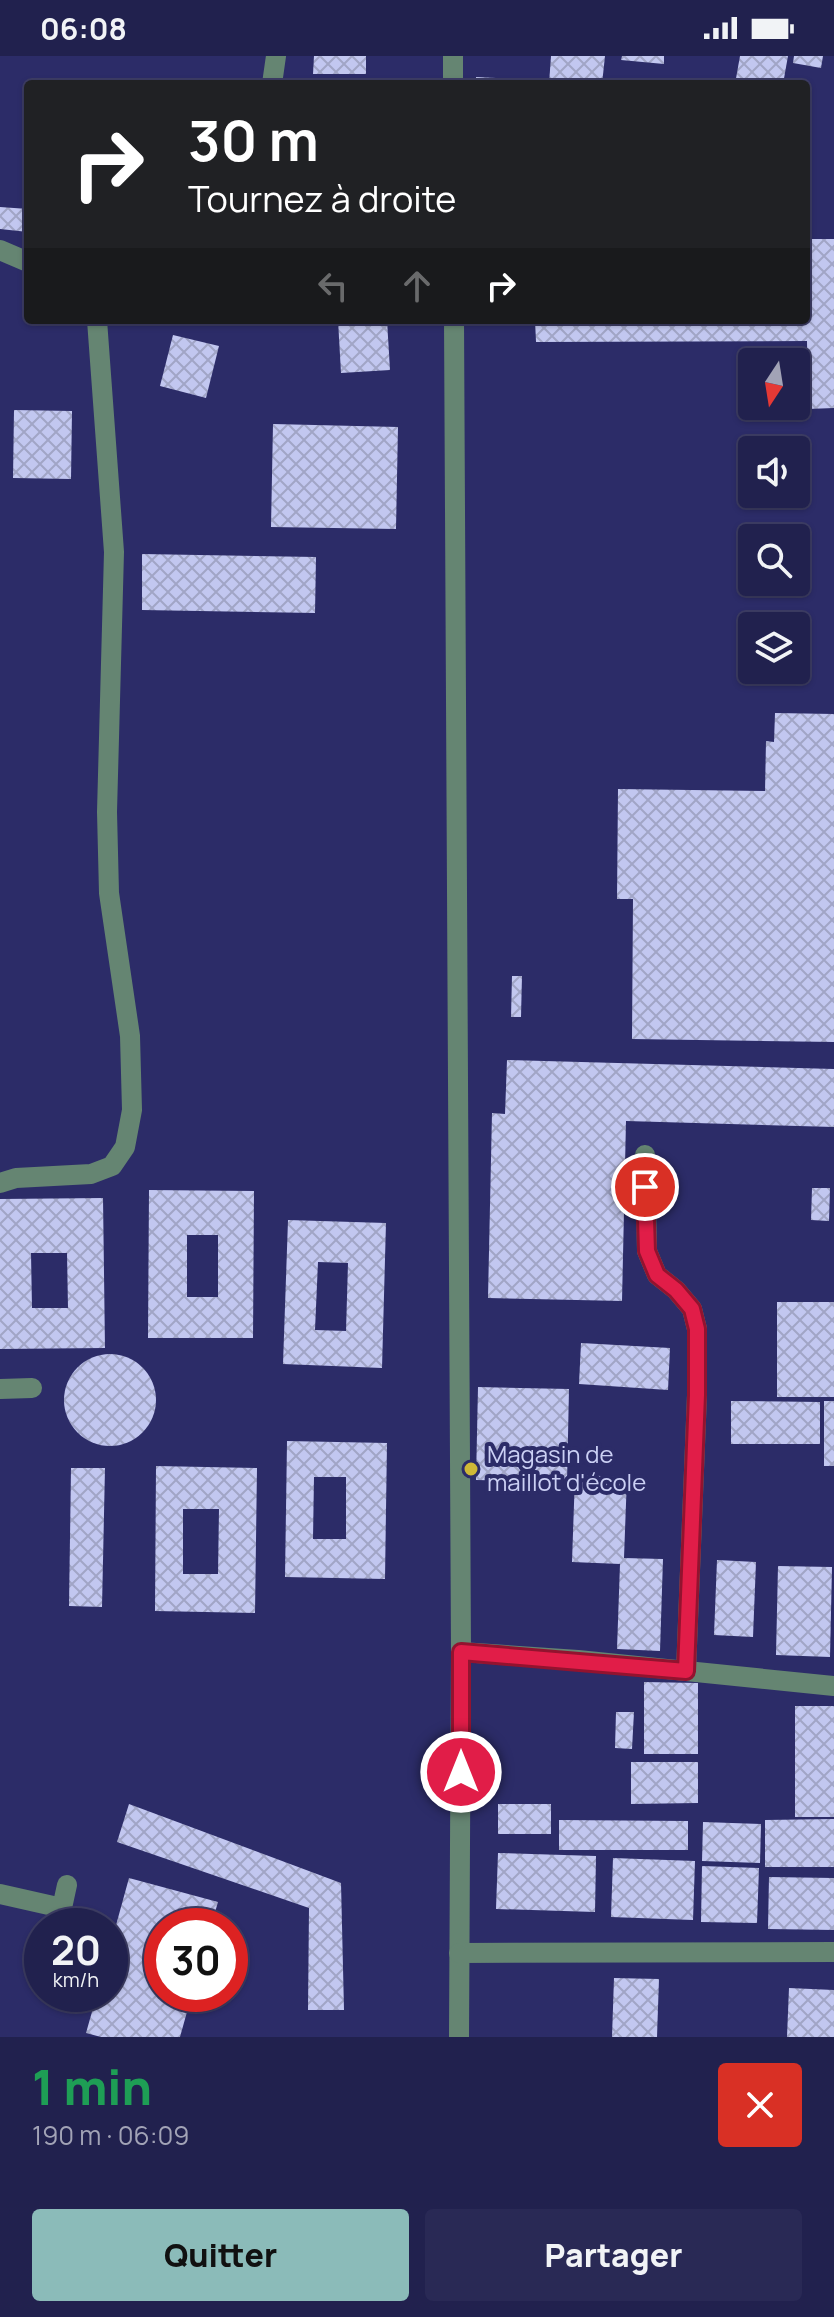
<!DOCTYPE html>
<html lang="fr">
<meta charset="utf-8">
<style>
body{margin:0;font-family:Manrope,sans-serif;background:#292955;color:#f1f3f6;height:100vh;display:flex;flex-direction:column;font-size:30px;white-space:nowrap}
*{box-sizing:border-box;margin:0}
p{font-size:26px;color:#a2a3b6}
.icon{flex:none;width:44px;height:44px;fill:none;stroke:currentColor;stroke-width:2;stroke-linecap:round;stroke-linejoin:round}
.map{position:relative;height:1981px;overflow:hidden}
.drawer{display:flex;flex-direction:column;background:#21214e;flex:1}
.drawer>*{flex:none}
.hud{position:absolute;left:24px;top:24px;width:786px;height:244px;border-radius:8px;box-shadow:0 2px 6px #0004,0 0 0 2px #3e3e66;background:#202124;color:#fff;overflow:hidden}
.needle{width:52px;rotate:192deg}
.tools{position:absolute;left:738px;top:292px;display:grid;gap:16px}
.tools a{display:grid;place-items:center;width:72px;height:72px;border-radius:8px;background:#21214e;box-shadow:0 2px 6px #0004,0 0 0 2px #3e3e66;font-size:40px}
.speed{position:absolute;left:24px;top:1852px;display:flex;gap:16px;font-size:40px;font-weight:700;text-align:center}
.speed>*{display:grid;place-content:center;width:104px;height:104px;border-radius:50%;background:#21214e;box-shadow:0 2px 6px #0004,0 0 0 2px #3e3e66;line-height:1}
.speed small{font-size:20px;font-weight:400}
.speed .limit{border:12px solid #d22;background:#fff;color:#111}
.pin{position:absolute;display:grid;place-items:center;width:68px;height:68px;color:#fff;margin:-34px;border:4px solid #fff;border-radius:50%;box-shadow:0 2px 8px #0007}
.me{position:absolute;width:88px;margin:-44px;rotate:0deg;stroke-linejoin:round;filter:drop-shadow(0 0 6px #0008)}
.turn{display:flex;align-items:center;gap:28px;height:168px;padding:0 32px;font-size:36px}
.turn .icon{width:104px;height:104px;stroke-width:2.5}
.turn b{display:block;font-size:56px;line-height:68px}
.lanes{display:flex;align-items:center;height:76px;padding:0 32px;background:#0003;justify-content:center;gap:40px;direction:ltr}
.lanes .off{opacity:.35}
.round{display:grid;place-items:center;flex:none;width:84px;height:84px;border-radius:8px;background:#292955}
.head{display:flex;align-items:center;justify-content:space-between;height:136px;padding:0 32px}
h1{font-size:48px;font-weight:800;line-height:60px;color:#1e9e55}
.cta{display:flex;gap:16px;margin-top:auto;padding:16px 32px}
.cta a{flex:1;height:92px;border-radius:8px;background:#8bbbb9;color:#111;font-size:32px;font-weight:800;line-height:92px;text-align:center}
.cta a+a{background:#292955;color:#f1f3f6}
.status{display:flex;justify-content:space-between;align-items:center;height:56px;padding:0 40px;background:#21214e;direction:ltr}
.status svg{height:22px;fill:currentColor}
.map>svg:first-child{display:block}
.building{fill:url(#building-cross-hatch);fill-rule:evenodd}
.lines{fill:none;stroke-linecap:round;stroke-linejoin:round}
.minor{stroke:#658572;stroke-width:20}
.route-casing{stroke:#92132f;stroke-width:20}
.route{stroke:#e11d48;stroke-width:14}
.poi-dot{fill:#cfb837;stroke:#2c2c68;stroke-width:3}
.labels{text-anchor:middle;stroke-width:8;stroke-linejoin:round;paint-order:stroke}
.poi-label{font-size:24px;fill:#cbd0f4;stroke:#2c2c68;text-anchor:start}
</style>
<div class="status"><b>06:08</b><svg viewBox="0 0 49 12"><path d="M0 12V9h3v3zM5 12V6h3v6zM10 12V3h3v9zM15 12V0h3v12zM26 1h20v11H26zM47 4h2v5h-2z"/></svg></div>
<div class="map">
<svg width="834" height="1981" viewBox="0 0 834 1981">
<defs>
<pattern id="building-cross-hatch" width="8" height="8" patternUnits="userSpaceOnUse" patternTransform="scale(2)"><rect width="8" height="8" fill="#c2c7f0"/><path d="M0 0l8 8M0 8l8-8" fill="none" stroke="#a1a5c6"/></pattern>
</defs>
<rect width="100%" height="100%" fill="#2c2c68"/>
<g class="building">
<path d="M314 0H366V18H313Z"/>
<path d="M551 0H605L602 28H549Z"/>
<path d="M622 0H664V8L621 4Z"/>
<path d="M740 0H788L783 28H735Z"/>
<path d="M794 0H823L821 12 793 7Z"/>
<path d="M476 21 496 22V28H476Z"/>
<path d="M0 151 28 153V176L0 173Z"/>
<path d="M806 183H834V352L808 353 807 285 536 286 535 264H806Z"/>
<path d="M338 264H387L390 314 341 317Z"/>
<path d="M173 279 219 290 206 342 160 330Z"/>
<path d="M14 354 72 355 71 423 13 422Z"/>
<path d="M273 368 398 371 396 473 271 471Z"/>
<path d="M142 498 316 501 315 557 142 554Z"/>
<path d="M775 657 834 658V986L632 983 633 843H617L618 733 765 735 766 685 774 686Z"/>
<path d="M512 920H522L521 961H511Z"/>
<path d="M507 1004 834 1013V1071L626 1065 622 1245 488 1242 492 1057 505 1058Z"/>
<path d="M812 1132H830L829 1165 811 1164Z"/>
<path d="M149 1134 254 1135 253 1282H148ZM187 1179H218V1241H187Z"/>
<path d="M103 1142 105 1292 0 1293V1143ZM31 1197H67L68 1252H32Z"/>
<path d="M288 1164 386 1167 382 1312 283 1308ZM318 1206 348 1207 346 1275 315 1274Z"/>
<rect x="777" y="1246" width="57" height="95"/>
<path d="M581 1287 670 1292 668 1334 579 1328Z"/>
<circle cx="110" cy="1344" r="46"/>
<path d="M478 1331 569 1333 567 1426 476 1424Z"/>
<path d="M731 1345 820 1346V1388H731Z"/>
<rect x="824" y="1345" width="10" height="65"/>
<path d="M287 1385 387 1387 385 1523 285 1521ZM314 1421H346V1483H313Z"/>
<path d="M156 1410 257 1412 255 1557 155 1555ZM183 1453H219L218 1518H183Z"/>
<path d="M71 1412H105L102 1551 69 1550Z"/>
<path d="M575 1419 627 1421 624 1502 663 1503 660 1595 617 1593 620 1508 572 1506Z"/>
<path d="M717 1504 756 1506 753 1581 714 1579Z"/>
<path d="M778 1510 832 1511 830 1601 776 1599Z"/>
<path d="M644 1626 698 1627V1698H644Z"/>
<rect x="795" y="1650" width="39" height="111"/>
<path d="M616 1656H634L632 1693 615 1692Z"/>
<path d="M631 1706H698V1747L631 1748Z"/>
<path d="M129 1748 341 1827 344 1954H308L309 1852 117 1786Z"/>
<rect x="498" y="1748" width="53" height="30"/>
<path d="M834 1763V1811H765V1764Z"/>
<path d="M559 1764 688 1765V1794H559Z"/>
<path d="M703 1766 761 1768 760 1807 702 1805Z"/>
<path d="M498 1797 596 1800 595 1856 496 1853Z"/>
<path d="M613 1802 695 1805 693 1864 611 1861Z"/>
<path d="M702 1810 759 1812 757 1867 701 1866Z"/>
<path d="M769 1821 834 1822V1874L768 1873Z"/>
<path d="M129 1822 218 1846 211 1870H162V1938H192L180 1981H101L86 1977 97 1938H110V1891Z"/>
<path d="M614 1922 659 1923 657 1981H612Z"/>
<path d="M789 1932 834 1934V1981H787Z"/>
</g>
<g class="lines">
<g class="minor">
<path d="M453 0V28"/>
<path d="M272 28 276 0"/>
<path d="M0 194 28 206"/>
<path d="M454 264 461 1596 459 1981"/>
<path d="M645 1099 647 1195 657 1219 676 1234 692 1253 697 1273V1339L686 1615"/>
<path d="M0 1127 16 1122 91 1118 112 1110 125 1091 132 1054 130 980 109 837 107 756 114 496 97 264"/>
<path d="M0 1333 32 1332"/>
<path d="M461 1596 578 1604 834 1630"/>
<path d="M0 1838 62 1852 67 1829"/>
<path d="M459 1897 834 1896"/>
</g>
</g>
<g class="lines">
<g class="route-casing">
<path id="route" d="M461 1716V1596L686 1615 697 1339V1273L692 1253 676 1234 657 1219 647 1195 645 1131"/>
</g>
<use href="#route" class="route"/>
</g>
<circle class="poi-dot" cx="471" cy="1413" r="8"/>
<g class="labels">
<g class="poi-label">
<text x="487" y="1407">Magasin de<tspan x="487" dy="28">maillot d'école</tspan></text>
</g>
</g>
</svg>
<div class="tools">
<a><svg class="needle" viewBox="-14 -14 28 28"><path d="M0-13l5 13h-10z" fill="#e53935"/><path d="M0 13l5-13h-10z" fill="#a2a3b6"/></svg></a>
<a><svg class="icon" aria-label="sound" viewBox="0 0 24 24"><path d="M4 9h4l5-4v14l-5-4H4zM17 9q2 3 0 6"/></svg></a>
<a><svg class="icon" aria-label="search" viewBox="0 0 24 24"><circle cx="10" cy="10" r="6"/><path d="M15 15l6 6"/></svg></a>
<a><svg class="icon" aria-label="layers" viewBox="0 0 24 24"><path d="M12 4l9 5-9 5-9-5zM3 14l9 5 9-5"/></svg></a>
</div>
<div class="speed"><div>20<small>km/h</small></div><div class="limit">30</div></div>
<div class="pin" style="left:645px;top:1131px;background:#d93025"><svg class="icon" aria-label="arrive" viewBox="0 0 24 24"><path d="M6 21V4h12l-3 4 3 4H6"/></svg></div>
<svg class="me" style="left:461px;top:1716px" viewBox="-20 -20 40 40"><circle r="17" fill="#e11d48" stroke="#fff" stroke-width="3"/><path d="M0-11L8 9 0 5-8 9z" fill="#fff"/></svg>
<div class="hud">
<div class="turn"><svg class="icon" aria-label="right" viewBox="0 0 24 24"><path d="M7 20v-9h11M14 6l5 5-5 5"/></svg><div><b>30 m</b>Tournez à droite</div></div>
<div class="lanes"><svg class="icon off" aria-label="left" viewBox="0 0 24 24"><path d="M17 20v-9H6M10 6l-5 5 5 5"/></svg><svg class="icon off" aria-label="ahead" viewBox="0 0 24 24"><path d="M12 20V5M6 11l6-6 6 6"/></svg><svg class="icon" aria-label="right" viewBox="0 0 24 24"><path d="M7 20v-9h11M14 6l5 5-5 5"/></svg></div>
</div>
</div>
<section class="drawer">
<div class="head"><div><h1>1 min</h1><p>190 m · 06:09</p></div><a class="round" style="background:#d93025;color:#fff"><svg class="icon" aria-label="close" viewBox="0 0 24 24"><path d="M6 6l12 12M18 6L6 18"/></svg></a></div>
<div class="cta"><a>Quitter</a><a>Partager</a></div>
</section>
